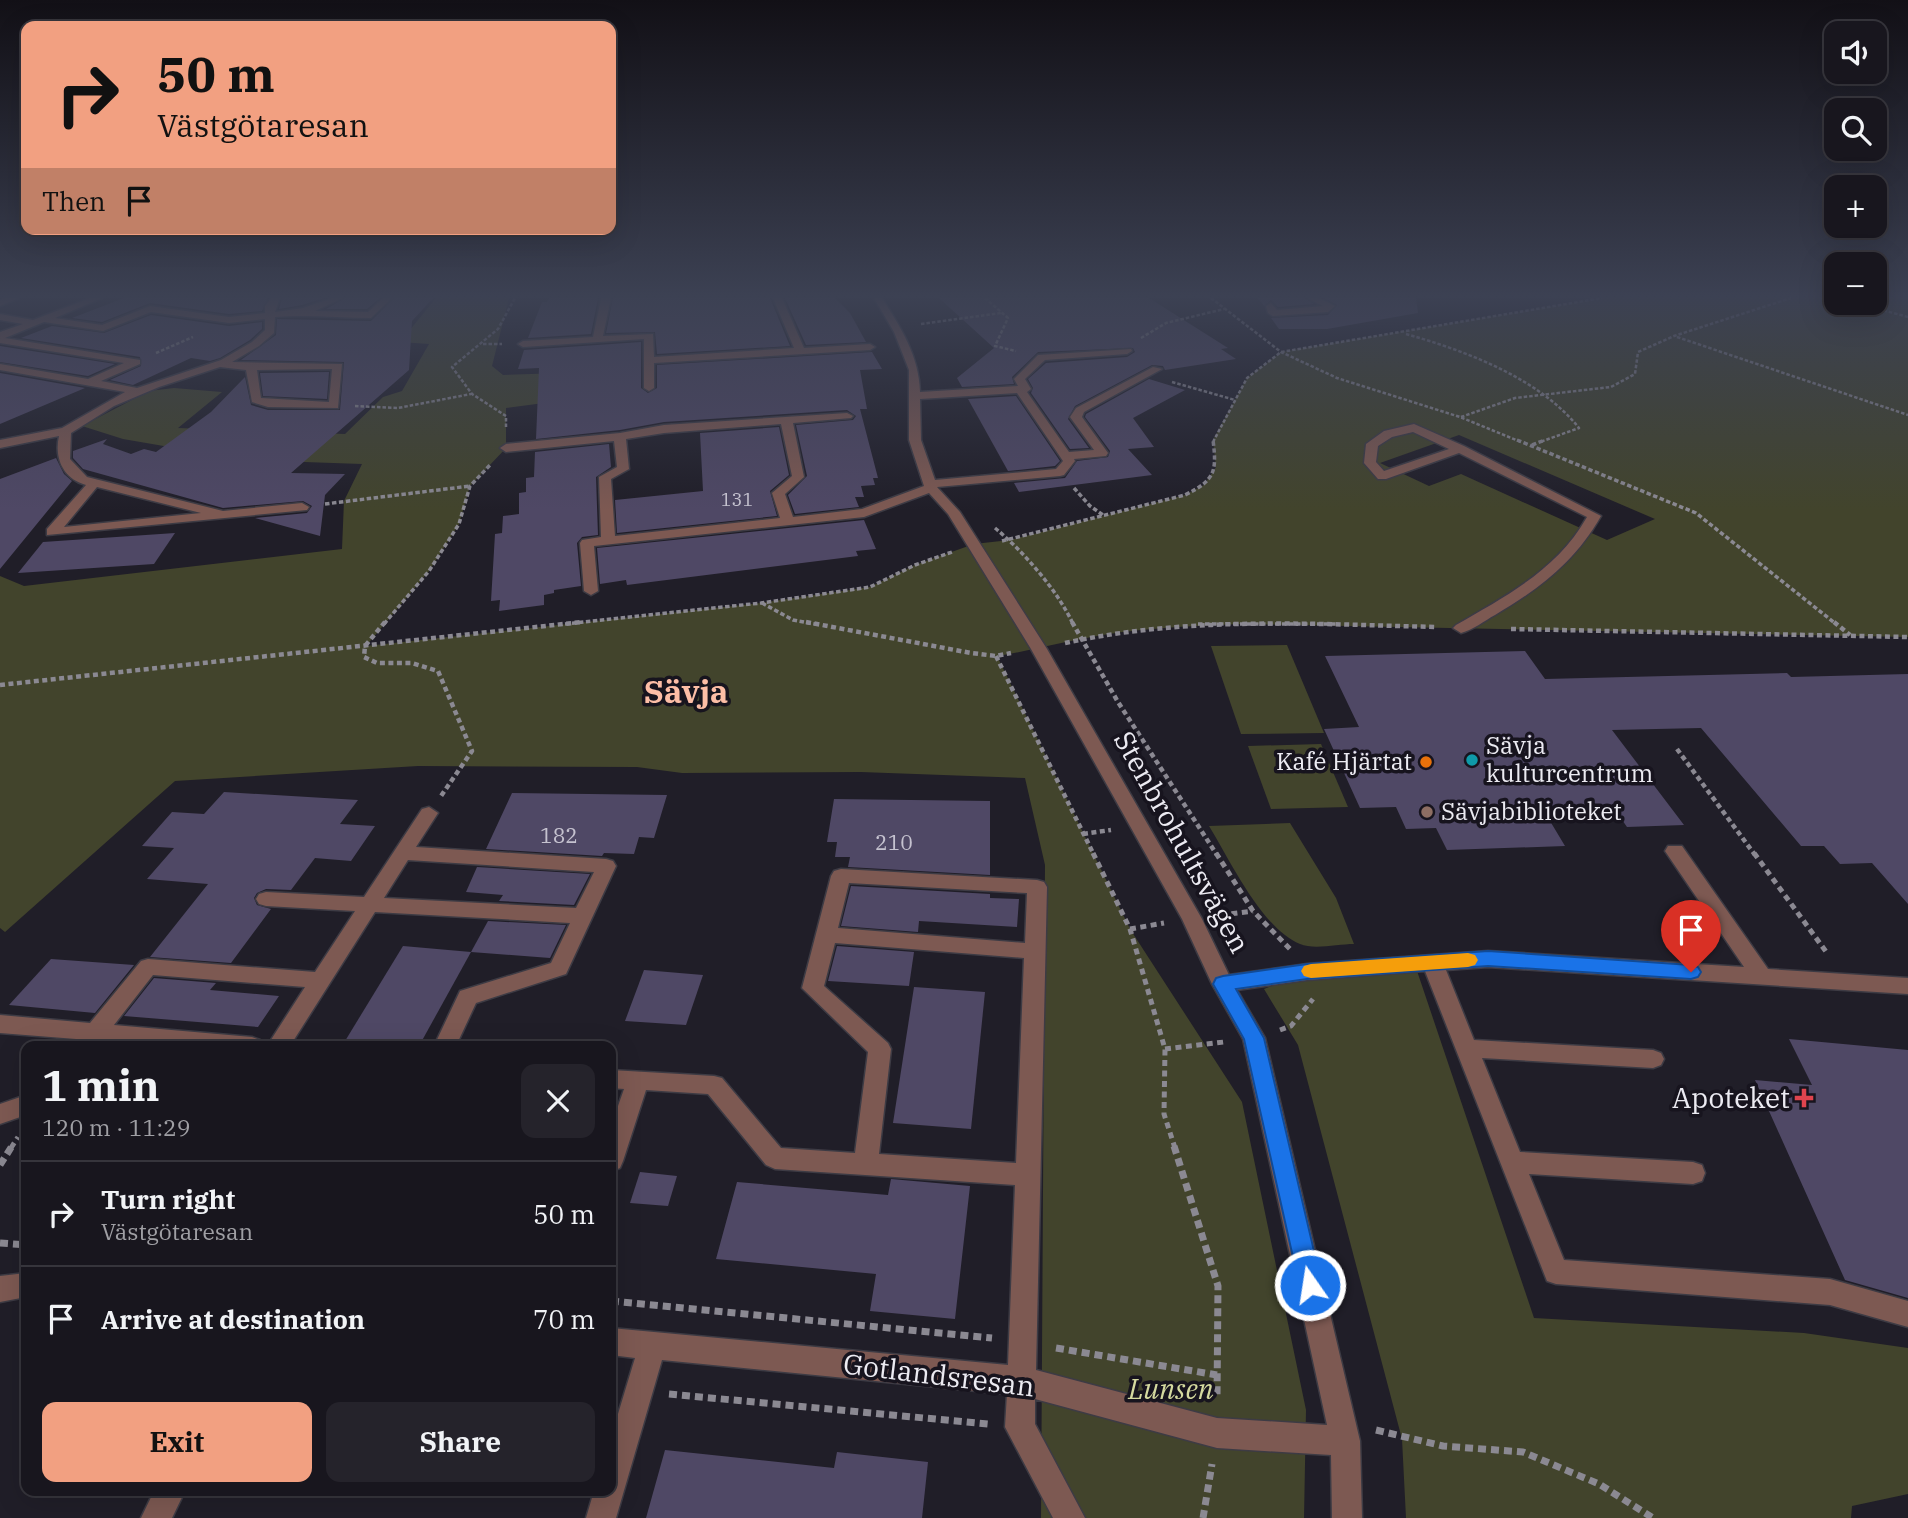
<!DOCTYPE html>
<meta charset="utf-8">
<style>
body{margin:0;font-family:"IBM Plex Serif",serif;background:#25232b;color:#f1f3f6;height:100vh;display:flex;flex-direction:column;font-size:26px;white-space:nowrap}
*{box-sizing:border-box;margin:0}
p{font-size:23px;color:#9f9fa4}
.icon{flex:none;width:38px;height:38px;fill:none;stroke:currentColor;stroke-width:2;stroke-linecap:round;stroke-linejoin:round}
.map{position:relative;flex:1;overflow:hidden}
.panel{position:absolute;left:21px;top:1041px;width:595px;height:455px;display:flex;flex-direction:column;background:#18161e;border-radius:14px;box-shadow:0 7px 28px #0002,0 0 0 2px #36353c}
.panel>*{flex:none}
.guide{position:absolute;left:21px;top:21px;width:595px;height:214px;border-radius:14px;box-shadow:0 7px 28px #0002,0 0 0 2px #36353c;background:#f2a081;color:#111;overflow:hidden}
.tools{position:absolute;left:1824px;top:21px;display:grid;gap:14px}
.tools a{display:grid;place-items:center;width:63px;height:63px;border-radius:14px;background:#18161e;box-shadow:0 7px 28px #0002,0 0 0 2px #36353c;font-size:35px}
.pin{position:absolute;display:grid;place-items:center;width:60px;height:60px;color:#fff;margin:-72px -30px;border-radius:50% 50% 50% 0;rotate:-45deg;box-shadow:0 0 7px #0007}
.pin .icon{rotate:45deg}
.me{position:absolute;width:77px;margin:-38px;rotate:347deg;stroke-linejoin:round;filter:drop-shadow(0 0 5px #0008)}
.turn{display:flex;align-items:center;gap:24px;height:147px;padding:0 21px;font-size:32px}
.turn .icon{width:91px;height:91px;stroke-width:2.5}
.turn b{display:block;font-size:49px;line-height:60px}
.then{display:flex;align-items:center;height:66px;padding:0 21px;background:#0003;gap:14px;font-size:26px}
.round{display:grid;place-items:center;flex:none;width:74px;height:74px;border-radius:14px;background:#25232b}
.head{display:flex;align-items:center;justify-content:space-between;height:119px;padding:0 21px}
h1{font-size:42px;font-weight:700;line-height:52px}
.button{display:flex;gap:14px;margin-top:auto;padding:14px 21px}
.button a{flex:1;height:80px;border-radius:14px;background:#f2a081;color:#111;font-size:28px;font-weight:700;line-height:80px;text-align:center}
.button a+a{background:#25232b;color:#f1f3f6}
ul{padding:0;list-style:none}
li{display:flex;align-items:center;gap:21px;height:105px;padding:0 21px;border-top:2px solid #36353c}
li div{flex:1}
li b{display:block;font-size:26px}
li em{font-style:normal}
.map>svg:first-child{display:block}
.green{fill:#42442c;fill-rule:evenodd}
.building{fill:#4f4865}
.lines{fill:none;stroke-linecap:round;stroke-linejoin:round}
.minor-casing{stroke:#3d3b44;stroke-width:3}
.path-far4{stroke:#8b8992;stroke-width:2.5;stroke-dasharray:3.5 2;stroke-linecap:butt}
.path-far3{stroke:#8b8992;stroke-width:3.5;stroke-dasharray:4.5 2.5;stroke-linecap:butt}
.path-far2{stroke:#8b8992;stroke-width:4.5;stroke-dasharray:5 3.5;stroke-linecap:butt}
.path-far1{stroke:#8b8992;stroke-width:5;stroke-dasharray:6 4.5;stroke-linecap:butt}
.path{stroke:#8b8992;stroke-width:7;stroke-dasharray:8 5;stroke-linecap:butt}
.minor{fill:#7d5952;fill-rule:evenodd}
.route{fill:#1a73e8;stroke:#114b97;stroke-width:2}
.slow{fill:#f59e0b}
.culture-dot{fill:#0f9aa8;stroke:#17141e;stroke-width:2.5}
.food-dot{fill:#e8710a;stroke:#17141e;stroke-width:2.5}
.education-dot{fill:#8d6e63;stroke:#17141e;stroke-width:2.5}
.health-dot{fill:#e0444e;stroke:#17141e;stroke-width:2.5}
.labels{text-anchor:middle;stroke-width:7;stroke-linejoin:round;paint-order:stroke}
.far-number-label{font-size:18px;fill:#c5c2cf}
.number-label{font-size:21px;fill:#c5c2cf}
.poi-label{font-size:24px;fill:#ecebf2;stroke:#17141e;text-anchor:start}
.near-street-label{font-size:28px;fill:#ecebf2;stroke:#17141e}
.near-poi-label{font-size:28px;fill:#ecebf2;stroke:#17141e;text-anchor:end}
.near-park-label{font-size:28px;font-style:italic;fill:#d5da9f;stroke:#17141e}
.district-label{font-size:32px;font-weight:bold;fill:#fdbea6;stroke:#17141e}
</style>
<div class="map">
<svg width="1908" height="1518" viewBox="0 0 1908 1518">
<rect width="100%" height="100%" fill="#201e28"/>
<g class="green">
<path d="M436 298H509L492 366 503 375 593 372 589 397 506 408V448L470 486 459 524 429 571 366 646 761 603 870 587 915 565 974 544 1010 540 1185 495 1204 485 1216 467 1213 440 1247 378 1281 352 1602 298H1836V303H1874V298H1908V637L1242 624C1188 626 1134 628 1081 639 1053 644 1025 652 997 656L1130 929 1242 1102 1306 1410 1304 1518H1041L1045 865 1025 778 861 772 682 773 637 767 418 766 175 781 5 932 0 928V576L24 586 342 549 344 501 362 464 245 460 123 439 82 426 149 391 174 388 222 392 178 428 345 434 383 397 402 391 429 344 400 342ZM1459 435 1655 519 1607 540 1461 474 1429 486 1380 463Z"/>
<path d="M1287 645 1324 733 1241 734 1211 646Z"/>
<path d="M1321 744 1348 807 1271 809 1248 746Z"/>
<path d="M1290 823 1336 898 1354 944C1338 944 1314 950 1300 944 1262 929 1230 860 1209 826Z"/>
<path d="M1414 962 1534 1318 1804 1333 1908 1348V1494L1852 1506 1851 1518H1406L1402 1439 1298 1045 1264 989 1307 972Z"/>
</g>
<g class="building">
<path d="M124 298H268L262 311 229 314 150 303 102 322 72 318Z"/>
<path d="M282 298H325L302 305 279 309Z"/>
<path d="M345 298H380L367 309H326Z"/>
<path d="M394 298H433L412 321 409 370 291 473 345 474 325 495 320 536 255 518 307 513 312 506 303 501 223 508 83 469 73 458V451L107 439 103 444 131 454 144 449 156 452 211 412 245 377 251 405 268 410H340L344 362 241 360 276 335 277 319 371 321Z"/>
<path d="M549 298H598L591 334 528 338 542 302H547Z"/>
<path d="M613 298H770L790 346 657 354 655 332 606 333Z"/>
<path d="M785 298H835L850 313 866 342 806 345Z"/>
<path d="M939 298H1149L1228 348 1221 349 1236 359 1165 370 1163 366 1152 365 1075 406 1068 419 1089 448 1070 449 1031 393 1033 388 1028 379 1046 363 1127 357 1135 352 1133 348 1038 352 1012 377 1014 384 962 387 957 378 994 348Z"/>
<path d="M1258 298H1305L1314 304 1278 307 1271 300 1264 306Z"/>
<path d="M1324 298H1416L1418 313 1327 329H1279L1271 318 1328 315 1337 305Z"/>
<path d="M151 315 229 326 262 322V329L250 340 220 358 210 361 191 358 133 385 110 380 141 366 140 357 21 338 52 326 104 333Z"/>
<path d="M641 342V388L648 393 657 388V365L872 352 882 369 860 370 867 409H860L878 478H873L875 485 861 486 864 497H855L859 507 795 514 788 495 807 476 796 425 853 420 856 416 847 410 664 422 620 430 536 439 539 368 518 369 524 350Z"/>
<path d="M0 346 115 364 88 376 0 362Z"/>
<path d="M329 372 327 399 263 396 260 373Z"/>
<path d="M0 373 85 388 0 424Z"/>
<path d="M1149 379 1185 390 1133 418 1154 447 1128 449 1152 475 1019 492 1014 483 1065 478 1077 461 1108 457 1110 451 1085 417 1086 414Z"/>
<path d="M1016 396 1060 461 1055 466 1008 471 968 399Z"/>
<path d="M779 427 789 475 770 491 777 516 617 533 615 500 703 491 700 433Z"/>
<path d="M609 444 611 467 596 477 598 535 582 537 577 543 581 586 554 590V593L544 595V605L499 611 500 600 491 601 495 534 502 533 503 516 519 514V493L526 492V478L534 477 535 452Z"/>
<path d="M56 458 64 474 72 481 0 569V479Z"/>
<path d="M864 520 876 549 856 551 858 556 627 585 626 580 600 584 597 548Z"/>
<path d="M175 533 154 564 18 573 43 542Z"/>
<path d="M1525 651 1545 679 1787 673 1791 677 1908 674V904L1872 863 1840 864 1824 846H1801L1701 728 1612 730 1684 825 1627 827 1618 814 1547 816 1565 846 1447 850 1436 828 1406 829 1396 807 1360 808 1324 729 1359 727 1325 656Z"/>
<path d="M224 792 358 800 340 824 375 826 351 861 315 858 291 890 266 889 257 893 254 898 257 905 271 909 231 963 150 957 208 884 147 879 174 848 142 846 172 812 204 814Z"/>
<path d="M512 793 667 795 654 838 639 837 634 854 604 853 602 856 486 849Z"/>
<path d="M834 799 990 801V875L848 867 850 857H835L837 842H827Z"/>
<path d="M477 867 590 874 574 905 499 901 503 895 466 892Z"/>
<path d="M851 886 990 894V898L1019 899 1017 927 919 921 918 932 841 926Z"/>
<path d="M488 921 566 925 550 958 471 952Z"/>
<path d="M403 946 471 952 419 1046H342Z"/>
<path d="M837 946 914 952 909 986 828 981Z"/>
<path d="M51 959 134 965 95 1013 9 1005Z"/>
<path d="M644 970 703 975 686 1025 625 1021Z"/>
<path d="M154 978 216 983 210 990 279 996 258 1027 124 1016Z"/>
<path d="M914 987 985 992 971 1129 893 1123Z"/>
<path d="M1789 1039 1908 1050V1298L1845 1280 1755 1080 1812 1085Z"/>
<path d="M640 1172 677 1176 668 1206 630 1203Z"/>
<path d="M891 1179 970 1186 955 1319 870 1311 876 1274 716 1259 737 1182 888 1195Z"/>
<path d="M665 1450 834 1468 837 1452 928 1462 922 1518H646Z"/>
</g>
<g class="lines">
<g class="minor-casing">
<g id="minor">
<path d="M6 298H19L0 306V300Z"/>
<path d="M90 298H102L55 318 102 325 150 306 229 317 265 313V306L271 298H280L275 312 303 308 332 298H343L315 311 368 312 383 298H392L371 318C338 318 307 314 275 317L274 333 259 346 232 362 342 364 338 408 268 407 252 402 246 370 220 367 159 387 114 406 71 433 70 459 87 477 223 511 302 503 309 507 307 510 47 535V529L86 485C63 479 54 458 59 436L0 448V440L62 428 125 392 0 370V364L88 379 124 363 0 343V332L23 324 0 320V314L33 320ZM151 312 229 323 265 319V330L252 342 221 360 137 388 101 381 140 364V360L5 338 44 322 103 331ZM332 369 329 402 261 398 257 370ZM97 487 201 513 64 527Z"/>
<path d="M601 298H611L603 336 653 334 654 357 794 348 773 298H782L804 348 870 344 875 347 870 350 654 363V388L649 391 644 388V339L523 347 518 344 523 341 593 337Z"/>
<path d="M874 298H882C901 328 919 356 920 392L1018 386 1014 379 1038 355 1131 349 1132 351 1127 354 1045 360 1025 379 1031 389 1027 392 1069 452 1094 450 1070 417 1076 408 1153 367 1162 369 1084 412 1082 417 1108 453 1106 456 1074 459 1075 461 1064 475 1060 476 937 487 960 512 1047 649 1202 919 1229 975 1307 964 1488 951 1744 967 1665 851 1668 846H1682L1768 969 1908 978V994L1488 967 1446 970 1474 1040 1653 1050 1661 1053 1664 1059 1661 1065 1653 1068 1482 1058 1520 1152 1693 1162 1702 1165 1705 1173 1702 1181 1693 1184 1529 1174 1564 1260 1830 1279 1908 1301V1327L1830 1305 1556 1284 1547 1281 1425 971 1307 980 1237 990 1265 1038 1360 1441 1362 1518H1332L1331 1455 1217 1448 1035 1399V1424L1085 1518H1053L1005 1427 1007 1394 662 1360 616 1518H586L594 1491H611V1437L635 1358 611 1355V1328L1008 1365 1015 1185 775 1169 766 1165 708 1094 646 1090 623 1161 620 1168 611 1172V1126L624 1089 611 1088V1070L714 1076 722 1078 781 1148 855 1153 868 1052 802 988 831 876 834 871 841 869 1037 880 1044 882 1047 887 1036 1370 1217 1418 1327 1425 1243 1039 1212 984 1182 919 1031 649 948 514 929 493 864 517 594 546 598 591 591 595 584 591 580 543 582 540 601 537 599 477 617 467 614 441 506 452 500 448 506 444 620 433 664 425 847 413 853 416 851 418 793 423 804 477 785 494 793 517 862 509 924 486 909 440V370L894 332ZM1017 393 1063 461 1056 469 935 480 921 440 920 399ZM781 424 792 476 772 493 780 518 615 536 611 479 629 469 626 439 664 433ZM849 883 1027 893 1025 943 838 928ZM835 943 1024 958 1016 1163 879 1154 891 1049 888 1043 824 986Z"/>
<path d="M1307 298H1319L1335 306 1328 312 1273 316 1268 313 1266 306 1271 303 1277 310 1323 306Z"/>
<path d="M1414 424 1464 446 1601 516C1575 562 1539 589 1495 615 1484 621 1473 630 1461 633L1453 628 1456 625C1506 596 1557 570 1587 517L1459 453 1386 479H1378L1364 463 1366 444 1384 431ZM1413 432 1449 449 1384 471 1376 462 1378 446 1392 437Z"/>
<path d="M429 807 438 813 416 847 606 859 613 861 616 866 566 974 476 1003 456 1046H434L460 991 551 963 570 923 375 912 290 1046H267L305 987 153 975 114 1025 252 1037 260 1040 263 1046H157L101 1042 97 1046H73L76 1039 0 1033V1015L90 1023 141 961 148 959 315 972 355 911 266 906 259 904 256 899 259 894 266 892 364 897 422 809ZM408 860 594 872 576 908 384 898Z"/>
<path d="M26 1095V1115L0 1124V1104Z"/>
<path d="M26 1273V1297L0 1302V1276Z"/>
<path d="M154 1491H185L172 1518H141Z"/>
</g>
</g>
<g class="path-far4">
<path d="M985 298 1008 318 995 346 1016 351"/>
<path d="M1211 298 1281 352 1337 378 1460 417 1521 442"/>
<path d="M1857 303 1908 317"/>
<path d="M921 324 1001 313"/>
<path d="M1406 334C1466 351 1539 378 1579 428L1540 442"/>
<path d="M1677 337 1908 415"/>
<path d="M1141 338 1166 323 1224 309"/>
<path d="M483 344H502"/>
<path d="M156 353 193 337"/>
<path d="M1172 382 1235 400"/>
<path d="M355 406 398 408 471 394"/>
<path d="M1461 417 1515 398 1611 387 1635 374 1638 352 1674 336 1791 298"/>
<path d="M506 427V416L472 394 452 367 498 329 515 298"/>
<path d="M1213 442 1247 378 1281 352 1602 298"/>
</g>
<g class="path-far3">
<path d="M1517 440 1696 513 1836 624"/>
<path d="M1532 445 1545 440"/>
<path d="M1074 488 1090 506 1103 515"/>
<path d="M325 504 470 486"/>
<path d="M995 528C1023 551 1058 591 1073 624"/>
<path d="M1002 541 1185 495C1215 480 1217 472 1213 440"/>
<path d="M762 603 793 620 815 624"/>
<path d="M384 624 429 571 459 524 470 486 491 464"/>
<path d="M565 624 761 603 870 587 915 565 952 552"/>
<path d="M1198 624H1336"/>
</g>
<g class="path-far2">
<path d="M385 622 365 646 364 657 377 663H412L438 671 472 751 441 796"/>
<path d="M806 622 971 653 996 656 1011 653"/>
<path d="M1072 622 1118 702 1217 855"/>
<path d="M1834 622 1850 635"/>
<path d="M1511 629 1908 637"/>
<path d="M1065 643C1188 616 1311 624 1436 627"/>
<path d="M996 656 1094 855"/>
<path d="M0 685 582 622"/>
<path d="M1677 749 1755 855"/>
<path d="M1083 834 1111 830"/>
</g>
<g class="path-far1">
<path d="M1093 853 1130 929 1165 1049 1164 1114 1175 1148"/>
<path d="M1216 853 1253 911 1290 949"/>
<path d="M1754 853 1827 953"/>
<path d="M1221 915 1253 911"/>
<path d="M1130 929 1164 923"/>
<path d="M1280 1030 1291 1026 1313 999"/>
<path d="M1165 1049 1224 1042"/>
<path d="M11 1148 18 1137"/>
</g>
<g class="path">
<path d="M1174 1146 1218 1286 1217 1399"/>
<path d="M0 1165 12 1146"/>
<path d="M0 1243 26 1245"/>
<path d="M611 1301 992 1338"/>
<path d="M1056 1348 1217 1375"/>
<path d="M669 1394 988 1424"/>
<path d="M1376 1430 1443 1446 1523 1452 1599 1484 1653 1518"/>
<path d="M1203 1518 1212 1464"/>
</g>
<use href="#minor" class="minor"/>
</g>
<linearGradient id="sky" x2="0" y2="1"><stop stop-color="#121016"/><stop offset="0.58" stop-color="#3c4153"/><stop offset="1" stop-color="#3c4153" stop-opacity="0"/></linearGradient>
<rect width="1908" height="510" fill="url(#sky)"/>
<path class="route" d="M1488 951 1691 965 1698 967 1701 972 1698 977 1691 979 1488 966 1307 979 1236 989 1264 1038 1322 1285 1318 1293 1310 1297 1301 1293 1244 1039 1213 984 1216 978 1223 976 1307 964Z"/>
<path class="slow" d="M1468 953 1475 955 1478 960 1475 965 1468 967 1311 978 1304 976 1301 971 1304 966 1311 964Z"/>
<circle class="culture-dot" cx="1472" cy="760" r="7"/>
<circle class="food-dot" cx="1426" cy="762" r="7"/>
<circle class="education-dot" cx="1427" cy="812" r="7"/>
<path class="health-dot" d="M1800.5 1087.5h7v7h7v7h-7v7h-7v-7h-7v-7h7z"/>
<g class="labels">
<g class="far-number-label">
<text x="737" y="506">131</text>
</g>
<g class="number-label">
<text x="559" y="843">182</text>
<text x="894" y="850">210</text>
</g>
<g class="poi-label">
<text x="1486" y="754">Sävja<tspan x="1486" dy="28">kulturcentrum</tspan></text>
<text x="1412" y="770" text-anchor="end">Kafé Hjärtat</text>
<text x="1441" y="820">Sävjabiblioteket</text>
</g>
<g class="near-street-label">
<text transform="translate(1182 842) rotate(61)" y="10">Stenbrohultsvägen</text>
<text transform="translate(939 1375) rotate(7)" y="10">Gotlandsresan</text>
</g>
<g class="near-poi-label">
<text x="1790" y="1108">Apoteket</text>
</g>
<g class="near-park-label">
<text x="1171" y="1399">Lunsen</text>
</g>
<g class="district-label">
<text x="686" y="703">Sävja</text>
</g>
</g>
</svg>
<div class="tools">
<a><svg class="icon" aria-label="sound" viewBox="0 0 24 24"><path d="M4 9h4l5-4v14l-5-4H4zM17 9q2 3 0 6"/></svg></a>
<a><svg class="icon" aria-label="search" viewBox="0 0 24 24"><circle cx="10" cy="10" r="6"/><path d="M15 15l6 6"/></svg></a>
<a>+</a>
<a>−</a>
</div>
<div class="pin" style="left:1691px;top:972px;background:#d93025"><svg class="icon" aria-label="arrive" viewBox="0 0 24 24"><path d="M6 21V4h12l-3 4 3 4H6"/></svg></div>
<svg class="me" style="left:1310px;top:1285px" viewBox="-20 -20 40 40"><circle r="17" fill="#1a73e8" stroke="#fff" stroke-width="3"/><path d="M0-11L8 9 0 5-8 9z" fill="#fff"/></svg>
<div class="guide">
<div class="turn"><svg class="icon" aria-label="right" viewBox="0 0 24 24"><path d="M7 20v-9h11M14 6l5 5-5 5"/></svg><div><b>50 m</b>Västgötaresan</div></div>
<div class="then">Then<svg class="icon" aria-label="arrive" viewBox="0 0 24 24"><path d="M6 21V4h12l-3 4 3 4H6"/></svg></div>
</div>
<section class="panel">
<div class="head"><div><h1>1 min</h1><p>120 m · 11:29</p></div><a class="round"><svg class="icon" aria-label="close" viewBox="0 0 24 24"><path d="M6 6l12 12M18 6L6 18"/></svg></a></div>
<ul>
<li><svg class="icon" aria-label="right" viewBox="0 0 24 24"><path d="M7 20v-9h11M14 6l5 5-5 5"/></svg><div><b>Turn right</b><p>Västgötaresan</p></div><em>50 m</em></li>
<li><svg class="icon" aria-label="arrive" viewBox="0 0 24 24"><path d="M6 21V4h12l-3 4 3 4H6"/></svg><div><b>Arrive at destination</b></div><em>70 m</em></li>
</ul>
<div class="button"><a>Exit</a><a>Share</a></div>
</section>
</div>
